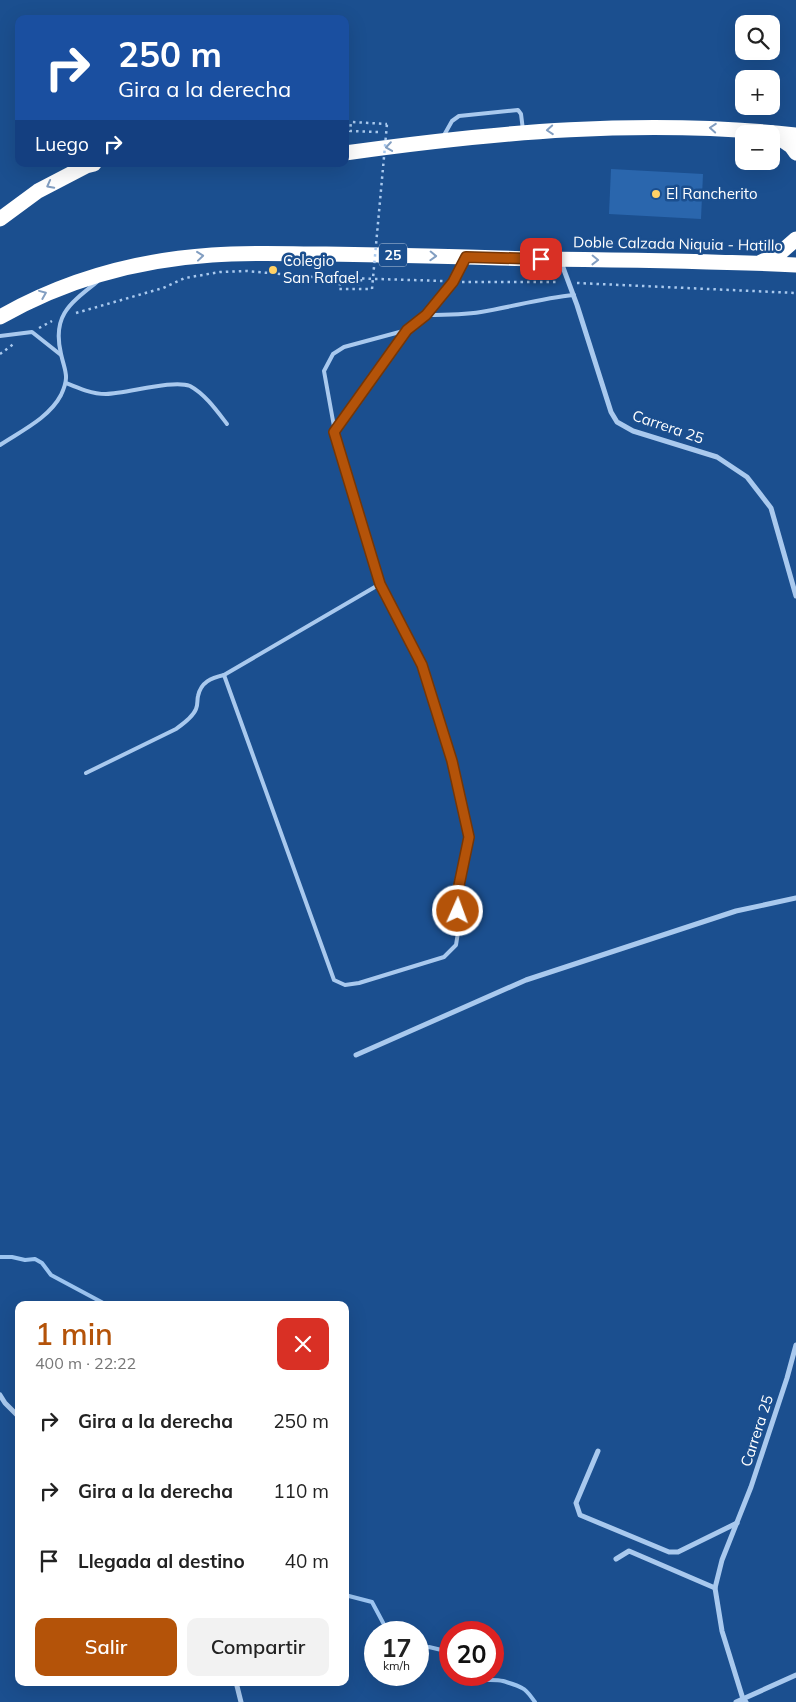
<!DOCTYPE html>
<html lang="es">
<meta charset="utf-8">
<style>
body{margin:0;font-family:Mulish,sans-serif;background:#f2f2f2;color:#222;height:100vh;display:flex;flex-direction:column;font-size:19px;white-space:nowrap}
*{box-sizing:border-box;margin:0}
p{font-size:16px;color:#767676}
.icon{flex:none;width:28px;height:28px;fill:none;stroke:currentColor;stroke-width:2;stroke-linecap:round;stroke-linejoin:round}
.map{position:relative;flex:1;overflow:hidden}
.panel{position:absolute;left:15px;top:1301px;width:334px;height:385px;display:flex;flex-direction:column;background:#fff;border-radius:10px;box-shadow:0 5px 20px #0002}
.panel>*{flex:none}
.top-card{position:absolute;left:15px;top:15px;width:334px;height:152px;border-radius:10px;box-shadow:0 5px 20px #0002;background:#1a4fa0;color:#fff;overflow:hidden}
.tools{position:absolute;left:735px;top:15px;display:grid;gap:10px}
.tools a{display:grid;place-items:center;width:45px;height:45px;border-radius:10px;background:#fff;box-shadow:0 5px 20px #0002;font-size:25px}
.speed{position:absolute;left:364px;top:1621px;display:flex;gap:10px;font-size:25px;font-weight:700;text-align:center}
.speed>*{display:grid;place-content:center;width:65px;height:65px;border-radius:50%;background:#fff;box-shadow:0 5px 20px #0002;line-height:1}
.speed small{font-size:12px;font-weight:400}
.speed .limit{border:8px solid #d22;background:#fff;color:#111}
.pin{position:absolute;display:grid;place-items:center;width:42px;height:42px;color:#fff;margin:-21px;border-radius:10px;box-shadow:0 2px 8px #0006}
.me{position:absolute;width:55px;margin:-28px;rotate:2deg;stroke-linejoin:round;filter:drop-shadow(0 0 4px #0008)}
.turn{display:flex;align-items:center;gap:18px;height:105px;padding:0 20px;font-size:22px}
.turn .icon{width:65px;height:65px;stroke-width:2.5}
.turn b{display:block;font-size:35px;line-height:42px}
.then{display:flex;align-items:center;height:48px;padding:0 20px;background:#0003;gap:10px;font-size:19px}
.round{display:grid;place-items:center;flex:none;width:52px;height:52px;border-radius:10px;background:#f2f2f2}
.overview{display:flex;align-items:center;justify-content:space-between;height:85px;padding:0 20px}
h1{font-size:30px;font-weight:600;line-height:38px;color:#b45309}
.action{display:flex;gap:10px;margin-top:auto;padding:10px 20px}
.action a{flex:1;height:58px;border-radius:10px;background:#b45309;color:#fff;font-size:20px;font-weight:600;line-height:58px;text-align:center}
.action a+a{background:#f2f2f2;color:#222}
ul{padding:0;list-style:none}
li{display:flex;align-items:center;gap:15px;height:70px;padding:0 20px}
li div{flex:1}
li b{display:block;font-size:19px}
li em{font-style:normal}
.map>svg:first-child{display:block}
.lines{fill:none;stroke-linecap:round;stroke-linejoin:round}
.stream{stroke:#9cc4f0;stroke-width:4}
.building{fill:#2a66ad}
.path{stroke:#a9c9ee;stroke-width:2.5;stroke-dasharray:2.5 4;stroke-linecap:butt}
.lane{stroke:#a9c9ee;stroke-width:4}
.street{stroke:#a9c9ee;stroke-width:5}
.highway{stroke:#fff;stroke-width:15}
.path-bridge{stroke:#a9c9ee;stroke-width:2.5;stroke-dasharray:2.5 4;stroke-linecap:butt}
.oneway{stroke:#829ec1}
.route-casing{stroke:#753606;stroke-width:12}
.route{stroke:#b45309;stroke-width:9}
.poi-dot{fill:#ffd166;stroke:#1b4f8f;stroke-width:2}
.labels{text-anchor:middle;stroke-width:5;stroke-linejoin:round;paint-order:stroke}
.shield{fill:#1b4f8f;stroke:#bbcadd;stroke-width:1}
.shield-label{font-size:14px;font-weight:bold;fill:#fff}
.poi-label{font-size:15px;fill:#fff;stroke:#1b4f8f;text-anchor:start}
.street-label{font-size:15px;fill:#fff;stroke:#1b4f8f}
</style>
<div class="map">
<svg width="796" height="1702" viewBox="0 0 796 1702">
<rect width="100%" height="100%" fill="#1b4f8f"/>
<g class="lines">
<g class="stream">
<path d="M0 1257H12L25 1260 35 1259 42 1263 51 1275 107 1305"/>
<path d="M345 1595 372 1602 388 1632"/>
<path d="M418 1648 429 1647 450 1652"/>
<path d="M469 1675C476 1683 493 1678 503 1681 509 1683 517 1685 522 1688 528 1691 531 1697 535 1702"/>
</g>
</g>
<path class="building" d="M611 169 703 174 701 219 609 214Z"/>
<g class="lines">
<g class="path">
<path d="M378 132 350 131 351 122 387 124"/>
<path d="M361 279V284L340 283 339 289H372"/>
<path d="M462 282H559"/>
<path d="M577 283 796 293"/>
<path d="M76 313 163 288 185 278 220 272 247 271 312 277 444 281"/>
<path d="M39 328 52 321"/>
<path d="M0 354 15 343"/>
</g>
<g class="lane">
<path d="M443 137 452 121 459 116 518 110 521 114 523 130"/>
<path d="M426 315C445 315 463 315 481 312 512 307 542 298 574 295"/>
<path d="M0 336 32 332 61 355"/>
<path d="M66 383C78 388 92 394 106 394 126 394 173 379 190 386 205 394 217 411 227 424"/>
<path d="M335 432 407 330"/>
<path d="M0 445C21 431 49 418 61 395 70 376 65 372 61 354 52 316 69 304 97 282"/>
<path d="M224 675 334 980 345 985 359 983 444 957 456 945 459 926 457 895 469 837 452 761 422 665 380 584 335 432 324 371 333 354 344 347 407 330 426 315 453 282 464 261"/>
<path d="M86 773 176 729C183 724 193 717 196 709 198 705 197 700 198 696 201 682 211 678 224 675L380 584"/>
</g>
<g class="street">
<path d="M561 262 577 305 611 412 617 422 633 431 717 457 747 477 771 508 796 596"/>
<path d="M356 1055 526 980 736 911 796 898"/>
<path d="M0 1395 5 1403 19 1417"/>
<path d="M598 1451 576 1503 580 1515 669 1552H678L737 1523"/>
<path d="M616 1559 629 1551 715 1588"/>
<path d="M236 1682 241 1702"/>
<path d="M736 1702 796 1675"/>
<path d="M746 1702 743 1699 722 1631 715 1588 722 1560 751 1487 787 1378 796 1345"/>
</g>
<g class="highway">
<path d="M772 133 791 146 796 153"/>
<path d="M345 153C495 132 644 118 796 135"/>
<path d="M0 219 38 191 86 166 94 164"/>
<path d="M761 262 780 253 796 239"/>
<path d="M0 317C65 280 137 260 212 255 250 252 288 254 326 254 384 255 442 256 500 258 599 260 697 260 796 265"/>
</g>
<path class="path-bridge" d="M372 289 387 124"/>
</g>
<defs><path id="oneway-chevron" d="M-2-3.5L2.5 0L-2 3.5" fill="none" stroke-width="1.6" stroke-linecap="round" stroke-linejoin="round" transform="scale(1.25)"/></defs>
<g class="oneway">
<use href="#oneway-chevron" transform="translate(713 128) rotate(-176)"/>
<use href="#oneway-chevron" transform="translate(550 130) rotate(176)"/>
<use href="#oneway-chevron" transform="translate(389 147) rotate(172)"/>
<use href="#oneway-chevron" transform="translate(50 185) rotate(152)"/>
<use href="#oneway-chevron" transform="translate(200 256) rotate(-6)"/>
<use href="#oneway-chevron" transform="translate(433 256) rotate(2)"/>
<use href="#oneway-chevron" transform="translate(595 260) rotate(1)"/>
<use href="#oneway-chevron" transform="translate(43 294) rotate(-22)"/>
</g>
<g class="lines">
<g class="route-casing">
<path id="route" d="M458 911 457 895 469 837 452 761 422 665 380 584 334 432 407 330 426 315 453 282 466 257 541 259"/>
</g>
<use href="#route" class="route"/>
</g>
<g class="poi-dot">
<circle cx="656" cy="194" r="5"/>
<circle cx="273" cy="270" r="5"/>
</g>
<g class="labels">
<rect class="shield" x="379" y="243.5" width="28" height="23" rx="4"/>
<g class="shield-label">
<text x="393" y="260">25</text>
</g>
<g class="poi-label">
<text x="666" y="199">El Rancherito</text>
<text x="283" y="266">Colegio<tspan x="283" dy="17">San Rafael</tspan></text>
</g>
<g class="street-label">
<text transform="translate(678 244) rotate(1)" y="5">Doble Calzada Niquia - Hatillo</text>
<text transform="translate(668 427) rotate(19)" y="5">Carrera 25</text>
<text transform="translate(757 1431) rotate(-72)" y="5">Carrera 25</text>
</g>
</g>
</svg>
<div class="tools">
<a><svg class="icon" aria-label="search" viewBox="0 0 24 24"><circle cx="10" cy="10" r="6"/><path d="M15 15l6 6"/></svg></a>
<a>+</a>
<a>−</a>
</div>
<div class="speed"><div>17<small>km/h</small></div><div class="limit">20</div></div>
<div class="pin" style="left:541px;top:259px;background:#d93025"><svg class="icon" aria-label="arrive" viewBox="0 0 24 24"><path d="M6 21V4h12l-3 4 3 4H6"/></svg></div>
<svg class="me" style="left:458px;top:911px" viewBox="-20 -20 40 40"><circle r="17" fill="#b45309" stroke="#fff" stroke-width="3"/><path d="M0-11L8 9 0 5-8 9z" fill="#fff"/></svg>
<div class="top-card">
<div class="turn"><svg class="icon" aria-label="right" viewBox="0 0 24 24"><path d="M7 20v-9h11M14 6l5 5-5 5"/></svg><div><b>250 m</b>Gira a la derecha</div></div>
<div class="then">Luego<svg class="icon" aria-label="right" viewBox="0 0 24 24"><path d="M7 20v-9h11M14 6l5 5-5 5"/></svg></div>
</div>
<section class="panel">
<div class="overview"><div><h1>1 min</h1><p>400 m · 22:22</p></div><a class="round" style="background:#d93025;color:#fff"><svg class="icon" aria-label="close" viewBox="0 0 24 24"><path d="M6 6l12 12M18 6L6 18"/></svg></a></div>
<ul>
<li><svg class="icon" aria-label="right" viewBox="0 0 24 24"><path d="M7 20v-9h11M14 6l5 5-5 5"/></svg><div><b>Gira a la derecha</b></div><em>250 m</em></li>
<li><svg class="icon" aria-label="right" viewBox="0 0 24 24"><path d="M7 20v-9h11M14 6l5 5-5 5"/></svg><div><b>Gira a la derecha</b></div><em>110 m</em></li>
<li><svg class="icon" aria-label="arrive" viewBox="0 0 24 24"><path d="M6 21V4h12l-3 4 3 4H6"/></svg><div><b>Llegada al destino</b></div><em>40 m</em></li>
</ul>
<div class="action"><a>Salir</a><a>Compartir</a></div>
</section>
</div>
